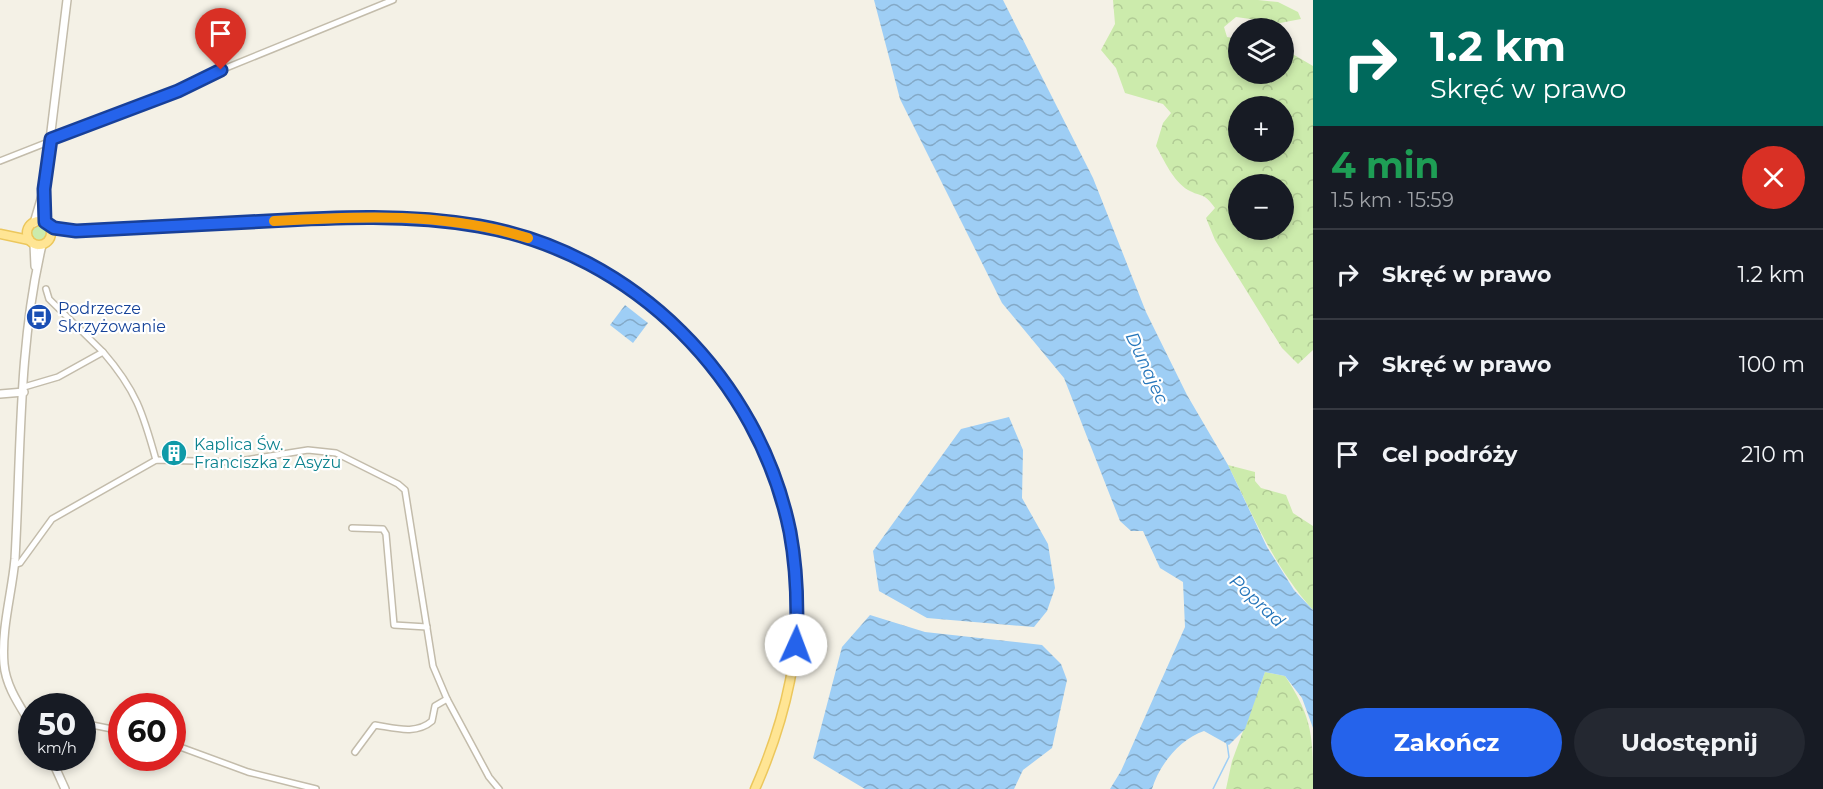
<!DOCTYPE html>
<html lang="pl">
<meta charset="utf-8">
<style>
body{margin:0;font-family:Montserrat,sans-serif;background:#242831;color:#f1f3f6;height:100vh;display:flex;flex-direction:column;font-size:22px;white-space:nowrap}
*{box-sizing:border-box;margin:0}
p{font-size:20px;color:#9ea1a6}
.icon{flex:none;width:33px;height:33px;fill:none;stroke:currentColor;stroke-width:2;stroke-linecap:round;stroke-linejoin:round}
.map{position:relative;flex:1;overflow:hidden}
.side{display:flex;flex-direction:column;background:#171b24;width:510px}
.side>*{flex:none}
.guide{background:#00695c;color:#fff;overflow:hidden}
.fabs{position:absolute;left:1228px;top:18px;display:grid;gap:12px}
.fabs a{display:grid;place-items:center;width:66px;height:66px;border-radius:50%;background:#171b24;box-shadow:0 3px 9px #0003;font-size:30px}
.speed{position:absolute;left:18px;top:693px;display:flex;gap:12px;font-size:30px;font-weight:700;text-align:center}
.speed>*{display:grid;place-content:center;width:78px;height:78px;border-radius:50%;background:#171b24;box-shadow:0 3px 9px #0003;line-height:1}
.speed small{font-size:15px;font-weight:400}
.speed .limit{border:9px solid #d22;background:#fff;color:#111}
.pin{position:absolute;display:grid;place-items:center;width:51px;height:51px;color:#fff;margin:-62px -26px;border-radius:50% 50% 50% 0;rotate:-45deg;box-shadow:0 0 6px #0007}
.pin .icon{rotate:45deg}
.me{position:absolute;width:66px;margin:-33px;rotate:2deg;stroke-linejoin:round;filter:drop-shadow(0 0 4px #0008)}
.turn{display:flex;align-items:center;gap:21px;height:126px;padding:0 18px;font-size:27px}
.turn .icon{width:78px;height:78px;stroke-width:2.5}
.turn b{display:block;font-size:42px;line-height:51px}
.round{display:grid;place-items:center;flex:none;width:63px;height:63px;border-radius:32px;background:#242831}
.head{display:flex;align-items:center;justify-content:space-between;height:102px;padding:0 18px}
h1{font-size:36px;font-weight:700;line-height:45px;color:#1e9e55}
.action{display:flex;gap:12px;margin-top:auto;padding:12px 18px}
.action a{flex:1;height:69px;border-radius:36px;background:#2563eb;color:#fff;font-size:24px;font-weight:700;line-height:69px;text-align:center}
.action a+a{background:#242831;color:#f1f3f6}
ul{padding:0;list-style:none}
li{display:flex;align-items:center;gap:18px;height:90px;padding:0 18px;border-top:2px solid #363941}
li div{flex:1}
li b{display:block;font-size:22px}
li em{font-style:normal}
main{display:flex;flex:1;min-height:0}
.map>svg:first-child{display:block}
.green{fill:#ccebac}
.forest{fill:url(#forest-crowns);fill-rule:evenodd}
.water{fill:url(#water-waves)}
.lines{fill:none;stroke-linecap:round;stroke-linejoin:round}
.stream{stroke:#9ecef5;stroke-width:1.5}
.minor-casing{stroke:#c3bcab;stroke-width:8}
.tertiary-casing{stroke:#c3bcab;stroke-width:10}
.primary-casing{stroke:#ecc75c;stroke-width:11}
.minor{stroke:#fff;stroke-width:5}
.tertiary{stroke:#fff;stroke-width:7}
.primary{stroke:#ffe594;stroke-width:8}
.route-casing{stroke:#184099;stroke-width:15}
.route{stroke:#2563eb;stroke-width:10}
.slow{stroke:#f59e0b;stroke-width:10}
.labels{text-anchor:middle;stroke-width:4.5;stroke-linejoin:round;paint-order:stroke}
.transit-label{font-size:16px;fill:#164399;stroke:#fff;text-anchor:start}
.culture-label{font-size:16px;fill:#0d838f;stroke:#fff;text-anchor:start}
.water-label{font-size:18px;font-style:italic;fill:#2676bb;stroke:#fff}
</style>
<main>
<div class="map">
<svg width="1313" height="789" viewBox="0 0 1313 789">
<defs>
<pattern id="forest-crowns" width="20" height="18" patternUnits="userSpaceOnUse" patternTransform="scale(1.5)"><rect width="20" height="18" fill="#ccebac"/><path d="M2 6a3 3 0 1 1 6 0M12 15a3 3 0 1 1 6 0" fill="none" stroke="#b1cb95"/></pattern>
<pattern id="water-waves" width="16" height="10" patternUnits="userSpaceOnUse" patternTransform="scale(1.5)"><rect width="16" height="10" fill="#9ecef5"/><path d="M0 5q4-4 8 0t8 0" fill="none" stroke="#83a9c7"/></pattern>
</defs>
<rect width="100%" height="100%" fill="#f4f1e6"/>
<circle class="green" cx="39" cy="233" r="9"/>
<g class="forest">
<path d="M1113 0H1258L1278 2 1298 12 1301 19 1280 23 1236 17 1224 27 1227 37 1239 39V74H1284V49L1313 66V350L1298 364 1282 348 1215 240 1206 218 1215 208C1203 191 1202 198 1188 190 1173 181 1164 160 1156 146L1163 123 1171 113 1163 104 1125 93 1116 68 1101 50 1115 24ZM1239 106H1284V152H1239ZM1239 184H1284V230H1239Z"/>
<path d="M1228 465 1255 472V481L1261 488 1286 495 1293 513 1313 526V610C1274 567 1253 516 1228 465Z"/>
<path d="M1265 672 1285 676C1313 718 1313 737 1313 789H1226L1232 761Z"/>
</g>
<g class="water">
<path d="M874 0H1003L1093 178 1146 312 1187 395 1228 465 1267 547 1294 590 1313 610V728L1302 698 1285 676 1265 672 1245 729 1229 745 1204 731C1180 739 1159 765 1152 789H1110L1121 771 1185 627 1183 582 1160 568 1143 531H1131L1120 521 1064 378 1002 303 900 99Z"/>
<path d="M625 305 648 323 633 343 610 325Z"/>
<path d="M1009 417 1023 450 1022 498 1048 544 1055 588 1047 611 1034 627 927 618 879 591 873 551 961 429Z"/>
<path d="M870 615 925 632 1042 645 1061 664 1067 680 1052 748 1023 770 1014 789H865L813 758 842 647Z"/>
</g>
<g class="lines">
<path class="stream" d="M1213 789 1229 757 1227 743"/>
<g class="minor-casing">
<g id="minor">
<path d="M0 161 178 91 221 70 393 0"/>
<path d="M103 352C136 390 143 413 156 460"/>
<path d="M24 387 58 377 103 352 49 299 46 289"/>
<path d="M352 528 383 529 386 534 394 625 427 627"/>
<path d="M14 565 20 563 52 519 156 460 233 462 308 450 336 453 398 484 405 490 433 666 447 699 489 777 499 789"/>
<path d="M82 723 122 731"/>
<path d="M172 744 248 772 316 789"/>
<path d="M355 752 375 725C395 728 416 735 432 721L435 706 447 699"/>
</g>
</g>
<g class="tertiary-casing">
<g id="tertiary">
<path d="M44 201 45 222"/>
<path d="M34 223 44 189 67 0"/>
<path d="M34 244 35 266"/>
<path d="M0 394 24 392"/>
<path d="M32 726C20 706 6 687 4 664 1 629 12 593 15 559 21 455 18 347 42 245"/>
<path d="M51 758 65 789"/>
</g>
</g>
<g class="primary-casing">
<g id="primary">
<circle cx="39" cy="233" r="12"/>
<path d="M49 226 76 231C140 228 205 224 269 221 339 217 409 214 479 226 658 257 796 421 798 602 798 667 781 730 755 789"/>
<path d="M0 234 29 240"/>
</g>
</g>
<use href="#minor" class="minor"/>
<use href="#tertiary" class="tertiary"/>
<use href="#primary" class="primary"/>
</g>
<g class="lines">
<g class="route-casing">
<path id="route" d="M221 70 178 91 51 139 44 189 45 222 54 228 76 231C140 228 204 224 268 221 338 217 409 214 479 226 634 253 759 379 790 532 797 570 798 607 796 645"/>
</g>
<use href="#route" class="route"/>
<path class="slow" d="M274 221C358 216 446 212 528 238"/>
</g>
<defs>
<g id="bus-disc" transform="scale(1.35)"><circle r="9.5" fill="#1a4fb4" stroke="#fff"/><path d="M-5-6H5V4H4V6H2V4H-2V6H-4V4H-5ZM-3.5-4V0h7V-4ZM-3.5 1.2v1.5H-2V1.2ZM2 1.2v1.5H3.5V1.2Z" fill="#fff"/></g>
<g id="building-disc" transform="scale(1.35)"><circle r="9.5" fill="#0f9aa8" stroke="#fff"/><path d="M-4-6H4V6H1V3H-1V6H-4ZM-2.5-4.3h1.7v1.8h-1.7ZM.8-4.3h1.7v1.8H.8ZM-2.5-1h1.7V.8h-1.7ZM.8-1h1.7V.8H.8Z" fill="#fff"/></g>
</defs>
<g fill-rule="evenodd">
<use href="#bus-disc" x="39" y="317"/>
<use href="#building-disc" x="174" y="453"/>
</g>
<g class="labels">
<g class="transit-label">
<text x="58" y="314">Podrzecze<tspan x="58" dy="18">Skrzyżowanie</tspan></text>
</g>
<g class="culture-label">
<text x="194" y="450">Kaplica Św.<tspan x="194" dy="18">Franciszka z Asyżu</tspan></text>
</g>
<g class="water-label">
<text transform="translate(1147 368) rotate(65)" y="6">Dunajec</text>
<text transform="translate(1257 601) rotate(43)" y="6">Poprad</text>
</g>
</g>
</svg>
<div class="fabs">
<a><svg class="icon" aria-label="layers" viewBox="0 0 24 24"><path d="M12 4l9 5-9 5-9-5zM3 14l9 5 9-5"/></svg></a>
<a>+</a>
<a>−</a>
</div>
<div class="speed"><div>50<small>km/h</small></div><div class="limit">60</div></div>
<div class="pin" style="left:221px;top:70px;background:#d93025"><svg class="icon" aria-label="arrive" viewBox="0 0 24 24"><path d="M6 21V4h12l-3 4 3 4H6"/></svg></div>
<svg class="me" style="left:796px;top:645px" viewBox="-20 -20 40 40"><circle r="19" fill="#fff"/><path d="M0-13L10 11 0 6-10 11z" fill="#2563eb"/></svg>
</div>
<section class="side">
<div class="guide">
<div class="turn"><svg class="icon" aria-label="right" viewBox="0 0 24 24"><path d="M7 20v-9h11M14 6l5 5-5 5"/></svg><div><b>1.2 km</b>Skręć w prawo</div></div>
</div>
<div class="head"><div><h1>4 min</h1><p>1.5 km · 15:59</p></div><a class="round" style="background:#d93025;color:#fff"><svg class="icon" aria-label="close" viewBox="0 0 24 24"><path d="M6 6l12 12M18 6L6 18"/></svg></a></div>
<ul>
<li><svg class="icon" aria-label="right" viewBox="0 0 24 24"><path d="M7 20v-9h11M14 6l5 5-5 5"/></svg><div><b>Skręć w prawo</b></div><em>1.2 km</em></li>
<li><svg class="icon" aria-label="right" viewBox="0 0 24 24"><path d="M7 20v-9h11M14 6l5 5-5 5"/></svg><div><b>Skręć w prawo</b></div><em>100 m</em></li>
<li><svg class="icon" aria-label="arrive" viewBox="0 0 24 24"><path d="M6 21V4h12l-3 4 3 4H6"/></svg><div><b>Cel podróży</b></div><em>210 m</em></li>
</ul>
<div class="action"><a>Zakończ</a><a>Udostępnij</a></div>
</section>
</main>
